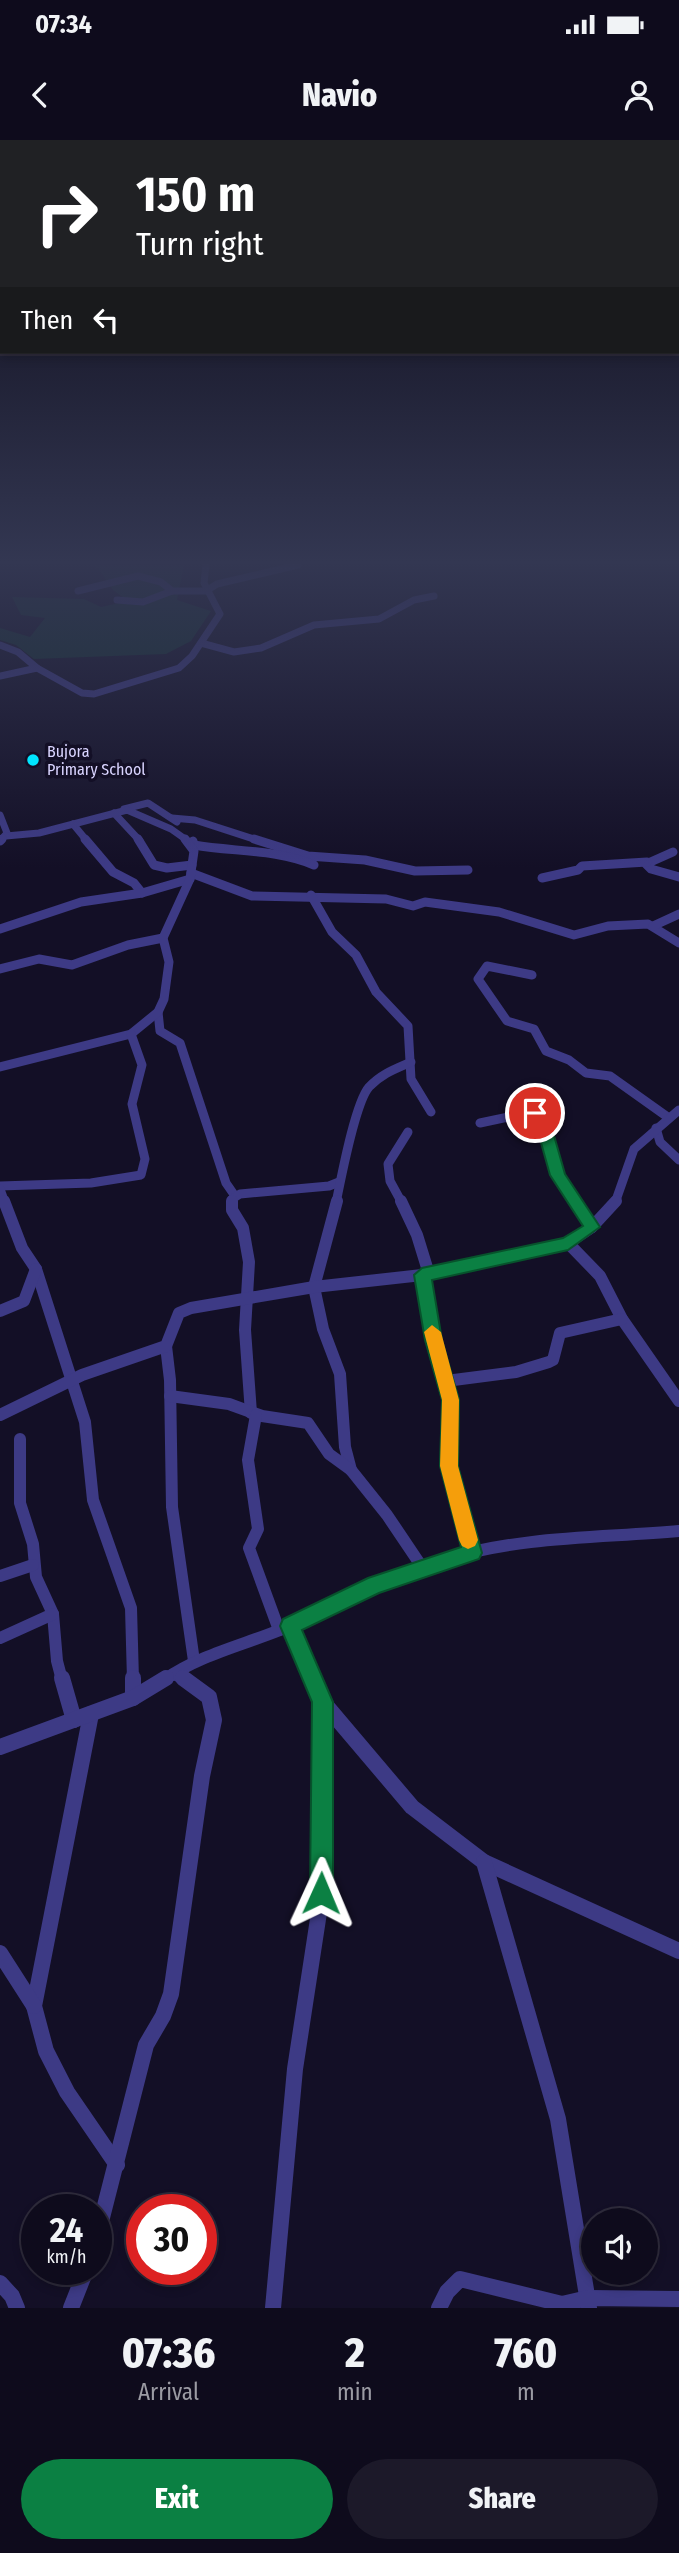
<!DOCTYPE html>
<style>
body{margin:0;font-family:"Fira Sans Condensed",sans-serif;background:#1c1929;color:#f1f3f6;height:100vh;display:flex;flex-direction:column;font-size:26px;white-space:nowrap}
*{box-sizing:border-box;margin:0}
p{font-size:23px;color:#9b9ba3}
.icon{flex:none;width:38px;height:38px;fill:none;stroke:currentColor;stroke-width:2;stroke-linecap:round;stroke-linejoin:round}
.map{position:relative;height:2168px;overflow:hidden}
.side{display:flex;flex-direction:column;background:#0e0b1c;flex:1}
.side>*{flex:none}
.guide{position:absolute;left:0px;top:0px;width:679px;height:214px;box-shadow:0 4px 10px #0003,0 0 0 2px #2e2b3b;background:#202124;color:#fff;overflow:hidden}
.controls{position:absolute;left:581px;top:2068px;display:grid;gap:14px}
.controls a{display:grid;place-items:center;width:77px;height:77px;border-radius:50%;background:#0e0b1c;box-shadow:0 4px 10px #0003,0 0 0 2px #2e2b3b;font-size:35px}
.speed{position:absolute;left:21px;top:2054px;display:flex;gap:14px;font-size:35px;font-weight:700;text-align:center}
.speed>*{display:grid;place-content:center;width:91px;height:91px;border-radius:50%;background:#0e0b1c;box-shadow:0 4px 10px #0003,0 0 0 2px #2e2b3b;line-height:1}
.speed small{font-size:18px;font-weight:400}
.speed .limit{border:10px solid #d22;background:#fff;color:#111}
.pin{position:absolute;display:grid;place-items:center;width:60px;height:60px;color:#fff;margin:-30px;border:4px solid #fff;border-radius:50%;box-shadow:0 2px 7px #0007}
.me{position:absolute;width:77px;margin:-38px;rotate:1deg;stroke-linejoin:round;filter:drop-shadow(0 0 5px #0008)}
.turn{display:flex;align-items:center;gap:24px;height:147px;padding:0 21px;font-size:32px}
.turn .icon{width:91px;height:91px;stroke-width:2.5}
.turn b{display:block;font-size:49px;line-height:60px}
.then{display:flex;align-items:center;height:66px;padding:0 21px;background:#0003;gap:14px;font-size:26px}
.eta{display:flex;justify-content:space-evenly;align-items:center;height:119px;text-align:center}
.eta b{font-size:42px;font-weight:800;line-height:49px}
.cta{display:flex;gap:14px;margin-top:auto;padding:14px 21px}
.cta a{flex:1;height:80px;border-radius:42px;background:#0b8043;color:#fff;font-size:28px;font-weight:800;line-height:80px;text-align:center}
.cta a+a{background:#1c1929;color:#f1f3f6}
.status{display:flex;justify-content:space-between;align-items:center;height:49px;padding:0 35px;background:#0e0b1c;direction:ltr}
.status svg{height:19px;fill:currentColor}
header{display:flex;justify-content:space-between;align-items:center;height:91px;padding:0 21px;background:#0e0b1c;font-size:32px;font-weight:800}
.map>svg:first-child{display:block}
.green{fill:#12302f}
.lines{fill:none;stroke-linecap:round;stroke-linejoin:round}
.street-far3{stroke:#3d3a85;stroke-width:7}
.street-far2{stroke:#3d3a85;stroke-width:9}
.street-far1{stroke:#3d3a85;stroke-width:12}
.street{stroke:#3d3a85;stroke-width:16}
.route{fill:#0b8043;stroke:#07532c;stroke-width:2}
.slow{fill:#f59e0b}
.poi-dot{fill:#00e5ff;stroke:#130f26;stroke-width:2.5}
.labels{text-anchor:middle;stroke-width:7;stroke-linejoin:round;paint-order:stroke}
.far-poi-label{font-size:16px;fill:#d9d4ff;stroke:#130f26;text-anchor:start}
</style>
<div class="status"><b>07:34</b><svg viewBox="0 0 49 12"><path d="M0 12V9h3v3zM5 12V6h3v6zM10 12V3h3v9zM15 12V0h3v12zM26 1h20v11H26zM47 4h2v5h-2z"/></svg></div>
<header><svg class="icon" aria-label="back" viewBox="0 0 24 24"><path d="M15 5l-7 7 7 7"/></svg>Navio<svg class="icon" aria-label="person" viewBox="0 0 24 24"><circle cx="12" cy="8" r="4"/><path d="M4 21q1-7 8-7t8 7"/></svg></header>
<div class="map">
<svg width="679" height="2168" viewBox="0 0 679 2168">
<rect width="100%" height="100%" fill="#130f26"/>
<path class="green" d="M91 425H184L177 460 211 471 191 501 166 514 34 519 16 505 0 500V488L30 497 45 478 21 475 12 457 84 459 101 467 128 461 113 450 98 428Z"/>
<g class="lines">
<g class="street-far3">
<path d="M78 451 138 436 161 442 172 451H206L217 444 298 425"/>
<path d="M117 460 143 462 172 451"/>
<path d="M201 503 234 512 261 508 314 485 379 479 414 460 434 456"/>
<path d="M0 505 18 512 37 528"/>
<path d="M0 536 37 528 82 553 94 554 179 528 192 516 220 474 204 443 206 425"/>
<path d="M124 669 148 663 177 682"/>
<path d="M114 673 140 701"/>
<path d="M0 675 7 693 0 701"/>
<path d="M172 678 195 680 260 701"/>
<path d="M73 684 87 701"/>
<path d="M6 696 39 693 127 670 171 689 188 701"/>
</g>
<g class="street-far2">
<path d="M85 699 113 732 134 743 142 753"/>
<path d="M138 699 154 725 167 728 192 725"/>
<path d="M254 699 308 716 365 720 415 731 468 730"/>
<path d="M0 701 2 699"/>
<path d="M193 701 194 705C234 712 276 709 314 725"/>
<path d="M673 712 646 724 651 729 679 737"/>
<path d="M191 733 252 756 386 759 413 766 425 762 499 772 574 795 608 786 648 784 679 803"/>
<path d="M542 738 578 730 582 726 647 722"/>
<path d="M311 755 332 792 356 815 376 852 408 886 411 939 431 972"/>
<path d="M653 786 679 774"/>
<path d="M0 789 81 762 142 753 190 739"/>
<path d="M0 829 39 819 72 825 128 805 163 798"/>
<path d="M532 835 487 826 478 839 507 881 534 889 546 911 569 920 586 933 610 936 669 978"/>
<path d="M158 872 160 891 180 903 226 1043 235 1056"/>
<path d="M0 927 131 894 158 872 164 859 169 822 163 798 190 739 194 711 185 699"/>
<path d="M480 983 527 973 540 976 558 1035 576 1063"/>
<path d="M656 988 660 1002 679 1020"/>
<path d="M0 1046 91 1043 141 1035 145 1019 132 964 142 925 131 894"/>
<path d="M0 1049 5 1063"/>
<path d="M232 1063V1059L240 1054 329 1046 339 1042"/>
<path d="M336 1063C341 1039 355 963 369 947 381 934 395 929 411 922"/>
<path d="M402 1063 390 1041 388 1024 408 992"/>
<path d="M615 1063 634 1009 679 970"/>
</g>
<g class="street-far1">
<path d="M4 1061 22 1108 36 1129 85 1282 93 1360 131 1468 133 1540"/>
<path d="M232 1061V1070L243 1088 249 1122 245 1190 251 1273"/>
<path d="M337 1061 314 1147 323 1189 340 1234 345 1307 351 1330"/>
<path d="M401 1061 417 1095 429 1134"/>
<path d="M575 1061 592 1087"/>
<path d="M568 1103 600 1136 622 1179 679 1261"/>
<path d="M422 1135 434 1200 450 1260 449 1326 472 1413"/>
<path d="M0 1171 24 1161 36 1129"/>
<path d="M166 1206 170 1240 172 1367 194 1521"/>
<path d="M446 1241 516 1232 549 1222 553 1220 560 1193 622 1179"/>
<path d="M170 1256 229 1264 262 1276 308 1283 329 1314 351 1330 387 1375 422 1427"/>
<path d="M0 1275 82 1235 166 1206 179 1173 191 1168 314 1147 422 1135 568 1103 592 1087 616 1061"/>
<path d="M256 1275 248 1320 258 1389 249 1408 279 1490"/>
<path d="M20 1299V1363L33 1404 36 1437 53 1474 57 1521 62 1540"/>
<path d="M0 1436 33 1425"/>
<path d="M290 1486 313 1540"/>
<path d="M0 1498 53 1474"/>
<path d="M174 1534 187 1540"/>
<path d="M164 1540C200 1515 240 1506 280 1490 336 1466 389 1436 447 1419 521 1396 602 1398 679 1391"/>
</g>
<g class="street">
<path d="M62 1538 74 1580"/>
<path d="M133 1538V1558"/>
<path d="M313 1538 323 1562 412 1667 484 1722 679 1811"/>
<path d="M91 1574 34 1866 46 1911 67 1952 117 2025"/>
<path d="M0 1607 133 1558 166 1538"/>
<path d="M484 1722 558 1979 589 2168"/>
<path d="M0 1813 34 1866"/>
<path d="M96 2101 146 1905 163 1876 171 1854 202 1636 214 1580 209 1557 183 1538"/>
<path d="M0 2143 12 2156 17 2168"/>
<path d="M71 2168 86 2130"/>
<path d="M273 2168 295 1929 322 1753 323 1562"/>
<path d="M439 2168 447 2152 460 2139 562 2164 588 2158 679 2159"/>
</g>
</g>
<linearGradient id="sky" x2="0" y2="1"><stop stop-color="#0a0815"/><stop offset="0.58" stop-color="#333752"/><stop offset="1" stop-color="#333752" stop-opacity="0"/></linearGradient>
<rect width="679" height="728" fill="url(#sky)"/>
<path class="route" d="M535 968 549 978 565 1034 600 1087 568 1110 432 1140 442 1200 459 1260 458 1326 482 1413 479 1419 379 1453 302 1490 333 1562V1753L330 1761 321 1765 313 1761 310 1753 312 1562 280 1486 283 1479 368 1438 461 1407 440 1326 442 1260 425 1200 414 1135 422 1128 563 1098 583 1086 550 1035 535 981 528 973Z"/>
<path class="slow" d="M432 1185 441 1192 459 1260 458 1326 478 1400 475 1406 468 1409 462 1406 459 1400 440 1326 442 1260 424 1192Z"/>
<circle class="poi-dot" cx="33" cy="620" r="7"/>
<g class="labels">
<g class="far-poi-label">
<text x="47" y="617">Bujora<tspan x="47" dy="18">Primary School</tspan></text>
</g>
</g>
</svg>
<div class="controls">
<a><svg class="icon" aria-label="sound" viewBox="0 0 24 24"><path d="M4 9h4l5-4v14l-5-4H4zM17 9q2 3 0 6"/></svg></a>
</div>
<div class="speed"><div>24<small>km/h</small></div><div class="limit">30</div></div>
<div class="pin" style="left:535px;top:973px;background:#d93025"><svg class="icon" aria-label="arrive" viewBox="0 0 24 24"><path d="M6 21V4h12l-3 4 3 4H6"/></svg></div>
<svg class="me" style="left:321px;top:1753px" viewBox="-20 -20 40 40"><path d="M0-17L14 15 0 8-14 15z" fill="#0b8043" stroke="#fff" stroke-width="4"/></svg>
<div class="guide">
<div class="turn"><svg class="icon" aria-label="right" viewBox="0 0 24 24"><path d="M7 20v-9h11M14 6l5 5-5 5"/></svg><div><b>150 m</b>Turn right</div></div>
<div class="then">Then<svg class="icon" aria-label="left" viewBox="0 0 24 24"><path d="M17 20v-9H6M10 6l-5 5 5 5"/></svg></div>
</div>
</div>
<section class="side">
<div class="eta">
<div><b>07:36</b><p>Arrival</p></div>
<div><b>2</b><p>min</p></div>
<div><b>760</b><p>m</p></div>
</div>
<div class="cta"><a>Exit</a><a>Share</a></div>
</section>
